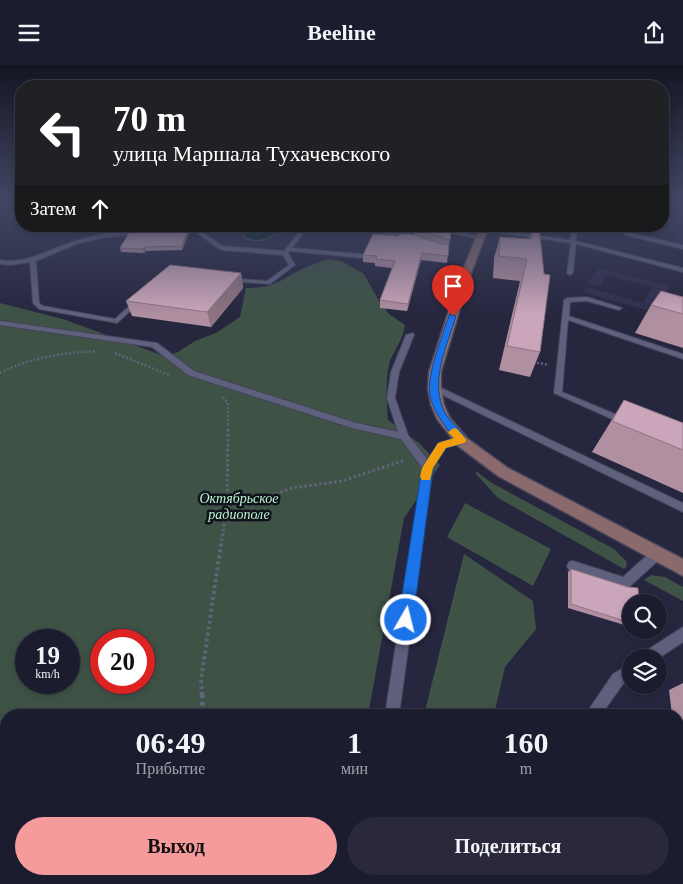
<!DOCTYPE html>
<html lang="ru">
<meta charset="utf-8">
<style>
body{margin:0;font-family:"Times New Roman",serif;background:#29293b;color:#f1f3f6;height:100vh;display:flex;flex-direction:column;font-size:19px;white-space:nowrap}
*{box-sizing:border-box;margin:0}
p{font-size:16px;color:#a0a1aa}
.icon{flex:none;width:28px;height:28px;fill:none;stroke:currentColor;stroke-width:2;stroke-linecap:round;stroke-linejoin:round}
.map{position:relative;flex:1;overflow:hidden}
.side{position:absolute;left:0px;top:644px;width:684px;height:176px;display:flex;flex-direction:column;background:#1c1c2f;border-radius:20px 20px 0 0;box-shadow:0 2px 8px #0003,0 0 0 1px #3a3a4b}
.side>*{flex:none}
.banner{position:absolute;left:15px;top:15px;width:654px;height:152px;border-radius:20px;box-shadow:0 2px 8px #0003,0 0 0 1px #3a3a4b;background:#202124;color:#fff;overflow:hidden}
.buttons{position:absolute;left:622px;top:529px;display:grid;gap:10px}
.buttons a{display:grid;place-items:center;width:45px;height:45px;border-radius:50%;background:#1c1c2f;box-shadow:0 2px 8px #0003,0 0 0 1px #3a3a4b;font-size:25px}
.speed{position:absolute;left:15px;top:564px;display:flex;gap:10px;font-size:25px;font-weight:700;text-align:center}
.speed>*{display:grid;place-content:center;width:65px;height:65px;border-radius:50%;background:#1c1c2f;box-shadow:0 2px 8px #0003,0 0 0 1px #3a3a4b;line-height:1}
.speed small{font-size:12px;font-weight:400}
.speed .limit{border:8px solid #d22;background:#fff;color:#111}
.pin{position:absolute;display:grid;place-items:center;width:42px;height:42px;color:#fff;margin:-51px -21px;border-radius:50% 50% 50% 0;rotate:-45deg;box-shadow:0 0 5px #0007}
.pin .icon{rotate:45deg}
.me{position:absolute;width:55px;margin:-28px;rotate:8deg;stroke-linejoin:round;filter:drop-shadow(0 0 4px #0008)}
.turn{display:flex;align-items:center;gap:18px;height:105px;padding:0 15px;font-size:22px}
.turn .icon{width:65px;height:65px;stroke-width:2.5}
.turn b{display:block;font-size:35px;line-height:42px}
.then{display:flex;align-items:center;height:48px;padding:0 15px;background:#0003;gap:10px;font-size:19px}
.eta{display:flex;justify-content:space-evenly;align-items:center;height:85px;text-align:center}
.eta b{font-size:30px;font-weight:600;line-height:35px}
.action{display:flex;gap:10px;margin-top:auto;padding:10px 15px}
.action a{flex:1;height:58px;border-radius:30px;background:#f59b9c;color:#111;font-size:20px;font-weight:600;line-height:58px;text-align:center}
.action a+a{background:#29293b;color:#f1f3f6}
header{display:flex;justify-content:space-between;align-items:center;height:65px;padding:0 15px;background:#1c1c2f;font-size:22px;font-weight:600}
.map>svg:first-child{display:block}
.built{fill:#2f2f4e}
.green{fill:#3e5346;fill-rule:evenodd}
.water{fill:#002025;stroke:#465d65}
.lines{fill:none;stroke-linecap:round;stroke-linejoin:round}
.lane-casing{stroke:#444358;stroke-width:2}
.secondary-casing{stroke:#444358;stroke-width:3}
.path-far4{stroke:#626379;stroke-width:2;stroke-dasharray:1 1;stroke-linecap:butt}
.path-far3{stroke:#626379;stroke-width:2.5;stroke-dasharray:2 2;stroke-linecap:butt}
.path-far2{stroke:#626379;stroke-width:3;stroke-dasharray:2.5 2.5;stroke-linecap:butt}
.path-far1{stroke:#626379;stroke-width:4;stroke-dasharray:3 3;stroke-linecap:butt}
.path{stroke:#626379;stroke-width:5;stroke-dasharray:4 4;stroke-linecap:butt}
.lane{fill:#5f607d;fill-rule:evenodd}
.secondary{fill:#8b6a6e;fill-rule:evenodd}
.wall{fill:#af8fa0}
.shaded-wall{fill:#8e7482}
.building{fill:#cba6ba;stroke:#8e7482}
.route{fill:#1a73e8;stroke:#114b97}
.slow{fill:#f59e0b}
.labels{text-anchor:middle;stroke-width:5;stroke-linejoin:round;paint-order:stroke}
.park-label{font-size:14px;font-style:italic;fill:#b8f6ce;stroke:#10111c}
</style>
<header><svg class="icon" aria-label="menu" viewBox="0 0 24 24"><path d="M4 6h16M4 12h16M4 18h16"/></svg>Beeline<svg class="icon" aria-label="share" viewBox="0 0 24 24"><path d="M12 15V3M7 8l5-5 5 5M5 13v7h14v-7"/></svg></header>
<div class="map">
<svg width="683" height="819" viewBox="0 0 683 819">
<rect width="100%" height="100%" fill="#26263f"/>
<g class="built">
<path d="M664 144 683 146V179L677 178 669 157 667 159 663 158V155L669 156Z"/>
<path d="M598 203 670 221 653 247 583 227 586 222 643 238 653 222 607 210 600 221 588 218Z"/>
</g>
<g class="green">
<path d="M328 194 341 196 364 209 379 236 389 249 405 260C402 279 393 285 389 300 385 318 387 337 388 355L419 378 440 400 404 453 368 650H6V814H338L337 819H0V238L63 254 164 291 178 287 195 276 216 268 240 252 246 223C274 223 279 216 302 204 310 200 319 197 328 194ZM26 575H69V618H26ZM101 575H144V618H101Z"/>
<path d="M477 407 492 418 614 484 626 496 627 501 624 504 498 433 475 408Z"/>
<path d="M465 438 551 484 533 521 447 472Z"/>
<path d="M464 489 533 536 536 564 505 602 494 650H424Z"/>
<path d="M651 510 665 512 683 522V536L644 515Z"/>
<path d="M391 814H456L457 819H390Z"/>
</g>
<path class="water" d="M259 163 270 165 273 170C265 176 252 178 243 171L246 166Z"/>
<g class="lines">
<g class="lane-casing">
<g id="lane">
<path d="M21 145V148L18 149 21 150V152L11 150Z"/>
<path d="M97 161H103L104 162 101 164Z"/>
<path d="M108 161H113L109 168 142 164 200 161 198 164 222 181 284 186 304 161H309L292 183 361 189 364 191 361 193 290 186 288 188 295 200 270 219 229 216 227 215V213L267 216 289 200 283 190 221 185 194 166H182L142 168 101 173 79 178 36 196 39 238 43 241 115 254 136 235H140V237L117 258 39 244 33 238 30 197 11 200 0 199V195C24 199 42 188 64 180 77 175 90 172 103 169Z"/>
<path d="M363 161H370L415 173 412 175 372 166Z"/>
<path d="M416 161H428L483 172 480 174Z"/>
<path d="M572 161H577L576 176 683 203V207L576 179 573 208 570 210 567 208 571 178 480 165 483 163 571 175Z"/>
<path d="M627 167 683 180V184L625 170Z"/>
<path d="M587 232 622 243 619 245 587 236 570 237 569 251 683 289V294L568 255 562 327 627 354 628 356 627 358H621L554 328 564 235 567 233Z"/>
<path d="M0 256 157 278 194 306 356 358 398 367 387 333 391 307 406 270 413 268 414 270 399 307 395 333 408 370 428 395 439 378 461 372 466 375 464 377 445 382 433 403 399 650H385L423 404 401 374 352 363 188 310 152 282 0 260Z"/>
<path d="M433 319 683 438V447L430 324 429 322Z"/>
<path d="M657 484 661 485 663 489 661 493 629 522 625 524 569 505 567 501 569 497 573 496 623 512 653 485Z"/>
<path d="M683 562V577L659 593 642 592 644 587Z"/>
<path d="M631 598V613L623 619 601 650H585L613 609Z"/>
<path d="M359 814H377L376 819H358Z"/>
<rect x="578" y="814" width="18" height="5"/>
</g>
</g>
<g class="secondary-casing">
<path id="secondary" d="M481 161H489L469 214 441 307V324L444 340 450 353 468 374 508 403 683 494V511L498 411 458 381 437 354 431 340 428 324 429 307 459 214Z"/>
</g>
<path class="path-far4" d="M662 136 683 138"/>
<g class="path-far3">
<path d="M115 288 169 310"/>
<path d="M533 297 549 300"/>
<path d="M0 308C31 292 62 288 97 286"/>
<path d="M223 332 228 338V362"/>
</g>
<g class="path-far2">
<path d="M227 440 266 433 292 423 342 416 405 395"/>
<path d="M221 481 227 440 228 361"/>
</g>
<path class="path-far1" d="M202 630 201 615 221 479"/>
<g class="path">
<path d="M202 629 203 650"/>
<path d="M204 814V819"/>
<path d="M611 814 612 819"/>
</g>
<use href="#lane" class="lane"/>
<use href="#secondary" class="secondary"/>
</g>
<g class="wall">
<path d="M135 161H163L135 163Z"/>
<path d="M533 161 540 287 530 312 499 305 520 216 493 213 494 193 500 172 529 174Z"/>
<path d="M415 163 451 164 447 198 421 195 407 246 380 243V235L392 203 375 201V198L363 197V190L398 171 414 170Z"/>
<path d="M189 168 182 185 146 186 144 188 121 187 120 183Z"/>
<path d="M241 208 243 223 211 262 132 251 126 236Z"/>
<path d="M683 232V283L635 268 651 240Z"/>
<path d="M624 335 683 358V428L592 387Z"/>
<path d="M571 504 631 538V562L568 543V507Z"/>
<path d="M683 618V819H664V814H678V650H672L669 625Z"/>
</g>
<g class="shaded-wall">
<path d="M188 164 189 168 182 185V181Z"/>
<path d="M145 182 146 186 144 188 142 184Z"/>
<path d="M422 188 421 195 407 246 408 239Z"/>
<path d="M241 208 243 223 211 262 207 247Z"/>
</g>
<g class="building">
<path d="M416 161H440L451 164 450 175 415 163Z"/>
<path d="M534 161H539L544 209 550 210 540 287 507 281 527 194 499 191 500 172 531 174Z"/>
<path d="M188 164 182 181 145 182 142 184 120 183 129 168Z"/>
<path d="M373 169 398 171 399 169H411L445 180 449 178 448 191 422 188 408 239 380 235 395 196 376 194 377 191 363 190Z"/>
<path d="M170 200 241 208 207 247 126 236Z"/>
<path d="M661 226 683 232V249L651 240Z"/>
<path d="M624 335 683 358V385L612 356Z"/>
<path d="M571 504 628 522 638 523 639 538H631V558L571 539Z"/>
</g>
<linearGradient id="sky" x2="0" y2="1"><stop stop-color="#151523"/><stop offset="0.54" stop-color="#414763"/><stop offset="1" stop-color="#414763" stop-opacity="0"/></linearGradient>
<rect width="683" height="250" fill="url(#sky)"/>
<path class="route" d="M450 249 456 251C447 281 429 317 445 348 451 358 461 365 467 375L465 378 446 383 433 403 413 555 411 560 406 562 400 560 398 555 422 403 438 378 454 373C426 337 424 327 438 283 442 272 445 260 450 249Z"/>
<path class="slow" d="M454 363 457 364 467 375 465 378 446 383 433 403 430 415H422L420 412 422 403 438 378 454 373 448 367Z"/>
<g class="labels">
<g class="park-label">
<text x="239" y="438">Октябрьское<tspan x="239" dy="16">радиополе</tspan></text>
</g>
</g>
</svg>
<div class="buttons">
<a><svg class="icon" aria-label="search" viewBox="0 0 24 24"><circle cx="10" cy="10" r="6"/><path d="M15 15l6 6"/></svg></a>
<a><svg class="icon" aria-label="layers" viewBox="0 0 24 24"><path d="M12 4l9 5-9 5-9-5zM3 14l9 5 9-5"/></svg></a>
</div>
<div class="speed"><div>19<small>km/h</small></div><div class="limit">20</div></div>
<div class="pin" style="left:453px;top:251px;background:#d93025"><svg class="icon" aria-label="arrive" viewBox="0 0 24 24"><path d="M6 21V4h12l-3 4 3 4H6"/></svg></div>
<svg class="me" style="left:406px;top:555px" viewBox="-20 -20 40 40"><circle r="17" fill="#1a73e8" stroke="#fff" stroke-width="3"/><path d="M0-11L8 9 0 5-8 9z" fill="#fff"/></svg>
<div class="banner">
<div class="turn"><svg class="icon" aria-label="left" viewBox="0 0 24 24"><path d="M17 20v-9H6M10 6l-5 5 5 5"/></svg><div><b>70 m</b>улица Маршала Тухачевского</div></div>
<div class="then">Затем<svg class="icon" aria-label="ahead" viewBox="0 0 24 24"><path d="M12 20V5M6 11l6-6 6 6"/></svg></div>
</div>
<section class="side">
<div class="eta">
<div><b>06:49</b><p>Прибытие</p></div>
<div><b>1</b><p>мин</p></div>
<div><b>160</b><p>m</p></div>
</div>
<div class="action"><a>Выход</a><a>Поделиться</a></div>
</section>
</div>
